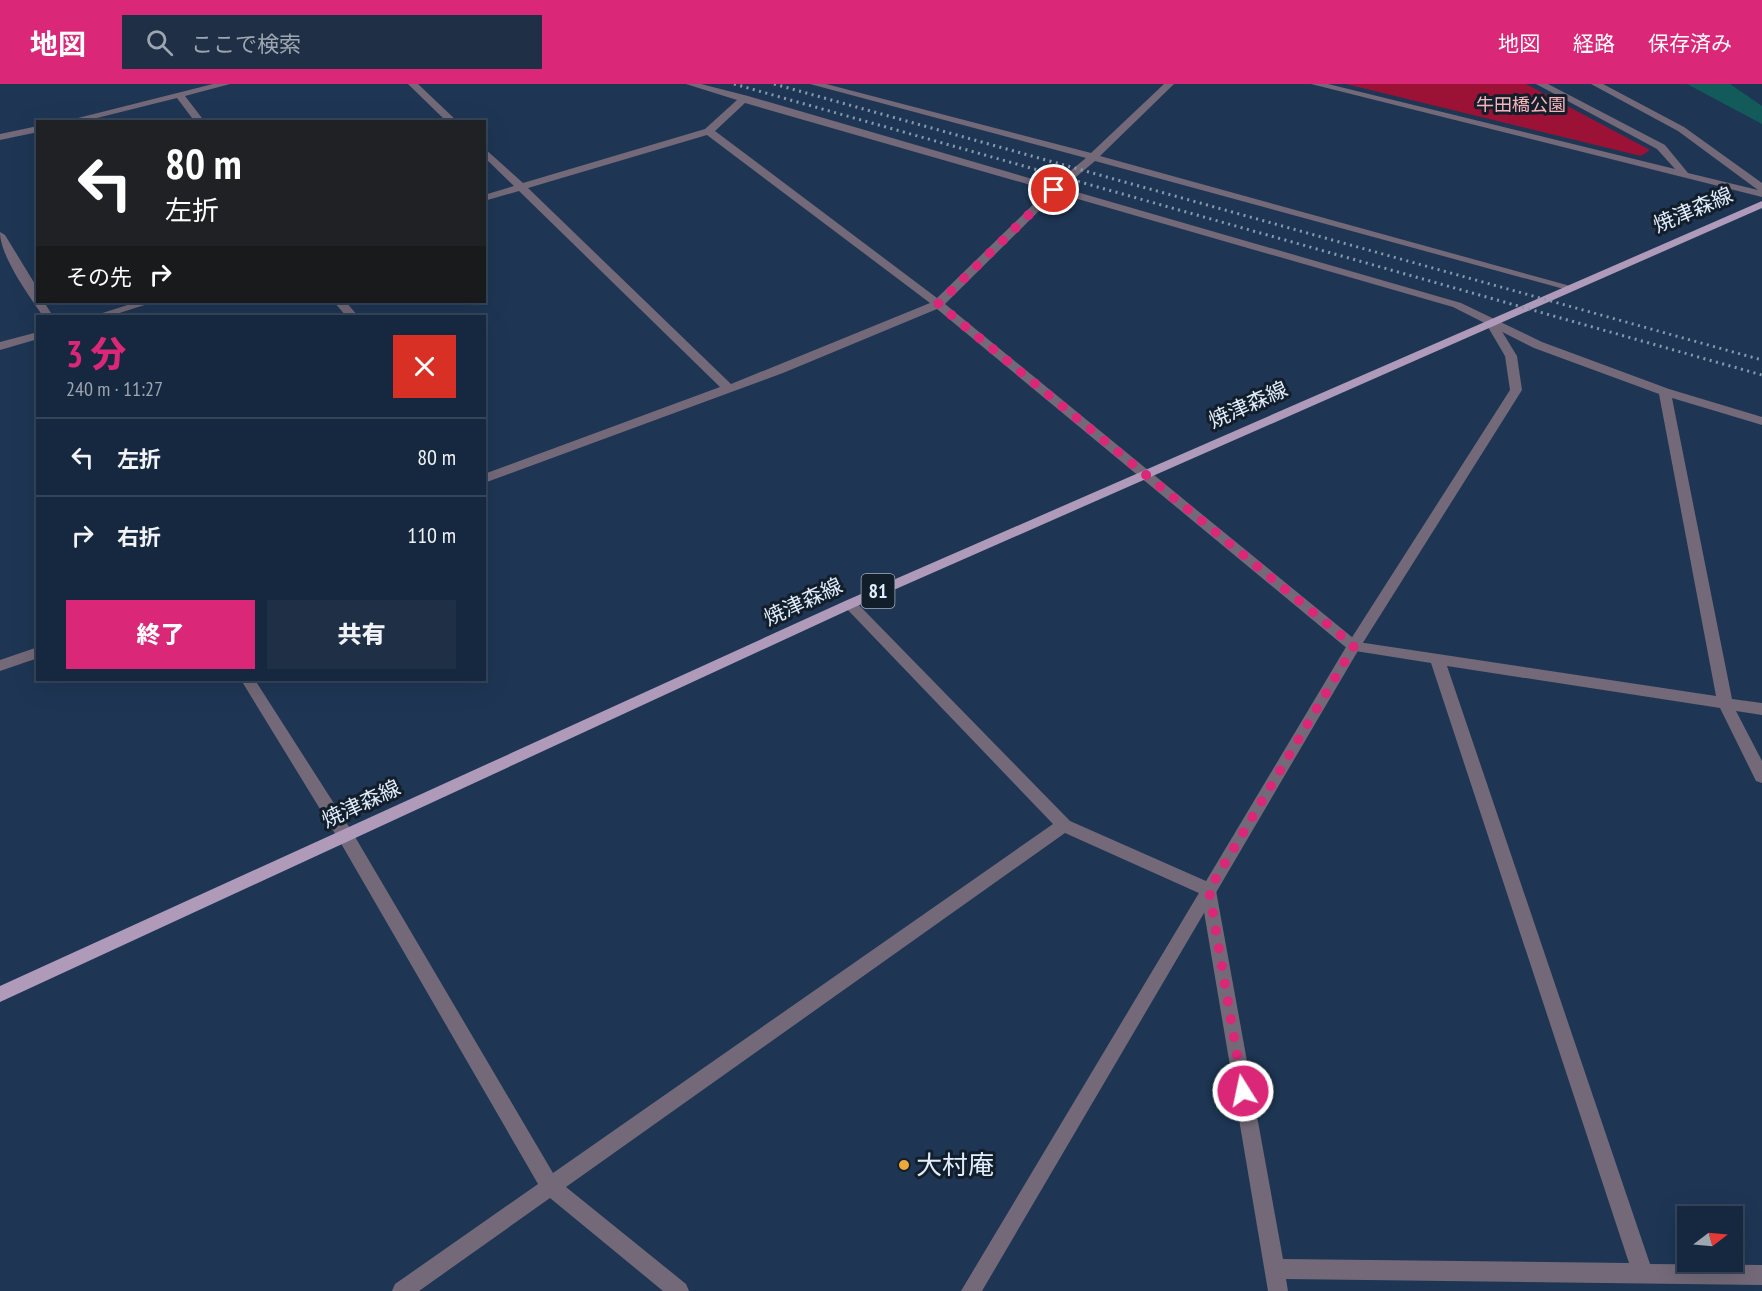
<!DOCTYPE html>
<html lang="ja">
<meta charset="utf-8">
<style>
body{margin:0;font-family:"PT Sans Narrow","Noto Sans JP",sans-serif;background:#1f3046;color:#f1f3f6;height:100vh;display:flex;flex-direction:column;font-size:22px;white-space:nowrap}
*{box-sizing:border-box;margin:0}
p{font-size:20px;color:#9ea6b0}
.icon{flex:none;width:33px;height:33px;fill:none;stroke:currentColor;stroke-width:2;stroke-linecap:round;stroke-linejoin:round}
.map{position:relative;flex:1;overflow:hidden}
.panel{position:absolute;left:36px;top:231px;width:450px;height:366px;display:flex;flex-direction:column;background:#16283f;border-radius:0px;box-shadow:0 6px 24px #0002,0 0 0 2px #354459}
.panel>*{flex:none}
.guide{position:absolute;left:36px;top:36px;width:450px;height:183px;border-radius:0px;box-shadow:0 6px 24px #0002,0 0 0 2px #354459;background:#202124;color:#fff;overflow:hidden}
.needle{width:39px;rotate:74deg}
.controls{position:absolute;left:1677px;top:1122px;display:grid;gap:12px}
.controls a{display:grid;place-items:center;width:66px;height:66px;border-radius:0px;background:#16283f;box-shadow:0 6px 24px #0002,0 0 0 2px #354459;font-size:30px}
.pin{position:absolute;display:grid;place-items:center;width:51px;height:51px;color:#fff;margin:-26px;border:3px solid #fff;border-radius:50%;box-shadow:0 2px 6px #0007}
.me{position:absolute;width:66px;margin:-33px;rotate:350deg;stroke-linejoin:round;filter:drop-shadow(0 0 4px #0008)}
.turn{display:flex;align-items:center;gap:21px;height:126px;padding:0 30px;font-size:27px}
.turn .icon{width:78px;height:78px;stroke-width:2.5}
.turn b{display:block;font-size:42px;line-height:51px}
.then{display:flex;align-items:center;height:57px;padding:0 30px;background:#0003;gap:12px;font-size:22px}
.round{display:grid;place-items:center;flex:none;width:63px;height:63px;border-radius:0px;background:#1f3046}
.headline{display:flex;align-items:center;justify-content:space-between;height:102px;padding:0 30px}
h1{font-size:36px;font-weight:800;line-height:45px;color:#db2777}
.primary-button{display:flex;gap:12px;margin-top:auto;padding:12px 30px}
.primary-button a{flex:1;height:69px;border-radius:0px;background:#db2777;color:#fff;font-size:24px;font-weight:800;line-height:69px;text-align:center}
.primary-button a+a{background:#1f3046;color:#f1f3f6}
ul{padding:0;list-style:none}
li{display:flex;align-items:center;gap:18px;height:78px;padding:0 30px;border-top:2px solid #354459}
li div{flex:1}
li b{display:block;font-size:22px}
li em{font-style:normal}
header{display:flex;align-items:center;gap:36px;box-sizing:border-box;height:84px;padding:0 30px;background:#db2777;color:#fff}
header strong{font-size:28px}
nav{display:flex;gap:33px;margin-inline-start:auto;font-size:21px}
.search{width:420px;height:54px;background:#1f3046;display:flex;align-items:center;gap:15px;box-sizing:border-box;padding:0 21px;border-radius:0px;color:#9ea6b0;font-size:22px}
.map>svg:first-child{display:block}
.green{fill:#9c1237}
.water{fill:#125b5a}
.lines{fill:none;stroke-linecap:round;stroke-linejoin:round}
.minor{fill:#736978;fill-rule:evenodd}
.tertiary{fill:#736978;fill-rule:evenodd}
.primary{fill:#af9aba;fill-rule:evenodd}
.rail{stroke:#8899af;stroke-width:3;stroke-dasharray:2 4.5;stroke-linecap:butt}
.route{stroke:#db2777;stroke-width:10;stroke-dasharray:0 18}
.poi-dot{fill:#eda83c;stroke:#131e2b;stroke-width:2}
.labels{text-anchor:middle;stroke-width:6;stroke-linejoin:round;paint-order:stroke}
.far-park-label{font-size:18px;fill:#f9b5ba;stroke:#131e2b}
.shield{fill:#131e2b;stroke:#a3afbd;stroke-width:1.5}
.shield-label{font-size:20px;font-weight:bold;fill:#e1edfc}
.street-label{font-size:21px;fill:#e1edfc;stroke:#131e2b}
.near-poi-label{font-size:26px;fill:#e1edfc;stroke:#131e2b;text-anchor:start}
</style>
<header>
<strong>地図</strong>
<div class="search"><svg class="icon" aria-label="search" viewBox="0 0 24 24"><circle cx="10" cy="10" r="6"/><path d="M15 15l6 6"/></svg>ここで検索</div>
<nav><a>地図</a><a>経路</a><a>保存済み</a></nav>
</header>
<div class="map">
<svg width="1762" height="1207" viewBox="0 0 1762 1207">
<rect width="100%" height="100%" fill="#1e3654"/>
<path class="green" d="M1346 0H1526L1650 66 1641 72Z"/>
<path class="water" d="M1687 0H1730L1762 22V40Z"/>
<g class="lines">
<g class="minor">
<path d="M213 0H230L185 12 205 38H195L177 14 81 38H62Z"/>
<path d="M408 0H418L458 38H447Z"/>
<path d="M686 0H701L748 12 1053 101 1086 74 810 0H826L1091 69 1164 0H1174L1100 72 1574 203 1568 206 1564 205 1095 77 1063 104 1461 219 1542 258 1669 305 1762 333V341L1672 314 1732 615 1762 619V631L1736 627 1762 677V699L1756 697 1720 624 1447 582 1650 1180 1762 1181V1201L1286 1195 1288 1207H1268L1201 810 1065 749 566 1103 686 1200 689 1207H663L550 1114 419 1207H392L395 1200 538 1100 339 756 241 596H255L351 746 553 1089 1053 740 845 523 843 520 845 517H855L1070 737 1215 801 1283 1175 1629 1179 1431 579 1349 566 937 225 783 289 484 399V390L720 303 519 107 484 117V111L514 102 484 73V64L523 99 705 45 737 16ZM745 19 1048 106 937 214 715 47ZM707 51 930 219 731 300 528 104ZM1057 109 1453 223 1534 264 1659 310 1716 612 1358 558 945 220Z"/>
<path d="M1311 0H1328L1675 85 1657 65 1536 0H1548L1665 61 1688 89 1758 106 1678 47 1591 0H1603L1684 43 1762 99V113Z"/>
<path d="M38 42V48L0 56V50Z"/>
<path d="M0 148 5 151 38 205V218H44L53 232H43C29 212 0 172 0 148Z"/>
<path d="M137 218H154L110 232H93Z"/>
<path d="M334 218H346L358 232H346Z"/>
<path d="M38 248V255L0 266V258Z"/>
<path d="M38 563V574L0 587V576Z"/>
</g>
<path class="tertiary" d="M1491 235 1495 236 1517 272 1522 306 1359 565 982 1207H961L1349 558 1510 306 1505 272 1485 238Z"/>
<path class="primary" d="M1762 117V124L855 523 0 918V902L845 517Z"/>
<g class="rail">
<path d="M734 0 1762 291"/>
<path d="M774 0 1762 276"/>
</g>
</g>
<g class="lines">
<path class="route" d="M1054 106 938 220 1354 562 1209 806 1243 1007"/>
</g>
<circle class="poi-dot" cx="904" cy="1081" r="6"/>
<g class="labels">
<g class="far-park-label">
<text x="1521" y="27">牛田橋公園</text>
</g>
<rect class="shield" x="861.5" y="490" width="33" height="34" rx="4.5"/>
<g class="shield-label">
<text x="878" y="514">81</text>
</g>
<g class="street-label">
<text transform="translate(1693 126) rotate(-23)" y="7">焼津森線</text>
<text transform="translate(1248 321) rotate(-24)" y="7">焼津森線</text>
<text transform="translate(803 518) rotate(-25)" y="7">焼津森線</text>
<text transform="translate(361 720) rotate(-25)" y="7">焼津森線</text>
</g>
<g class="near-poi-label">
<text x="916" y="1090">大村庵</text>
</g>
</g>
</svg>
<div class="controls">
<a><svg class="needle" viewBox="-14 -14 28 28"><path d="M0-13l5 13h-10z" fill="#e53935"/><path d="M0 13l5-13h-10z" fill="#9ea6b0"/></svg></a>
</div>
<div class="pin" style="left:1054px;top:106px;background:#d93025"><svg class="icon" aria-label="arrive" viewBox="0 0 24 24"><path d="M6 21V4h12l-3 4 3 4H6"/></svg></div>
<svg class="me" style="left:1243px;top:1007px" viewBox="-20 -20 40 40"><circle r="17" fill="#db2777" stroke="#fff" stroke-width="3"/><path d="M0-11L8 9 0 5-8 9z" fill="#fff"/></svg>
<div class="guide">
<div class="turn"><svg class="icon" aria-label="left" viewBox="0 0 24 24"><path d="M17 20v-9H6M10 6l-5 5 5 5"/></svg><div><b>80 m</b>左折</div></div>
<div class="then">その先<svg class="icon" aria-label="right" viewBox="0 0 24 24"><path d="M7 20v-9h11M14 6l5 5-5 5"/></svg></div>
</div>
<section class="panel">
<div class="headline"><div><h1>3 分</h1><p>240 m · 11:27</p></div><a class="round" style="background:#d93025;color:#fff"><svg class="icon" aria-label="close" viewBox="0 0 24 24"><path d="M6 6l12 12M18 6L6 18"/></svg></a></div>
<ul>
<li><svg class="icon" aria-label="left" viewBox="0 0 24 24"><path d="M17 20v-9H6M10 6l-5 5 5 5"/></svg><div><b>左折</b></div><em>80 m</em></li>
<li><svg class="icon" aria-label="right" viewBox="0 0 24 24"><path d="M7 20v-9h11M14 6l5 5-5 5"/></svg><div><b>右折</b></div><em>110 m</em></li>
</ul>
<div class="primary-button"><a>終了</a><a>共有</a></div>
</section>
</div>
